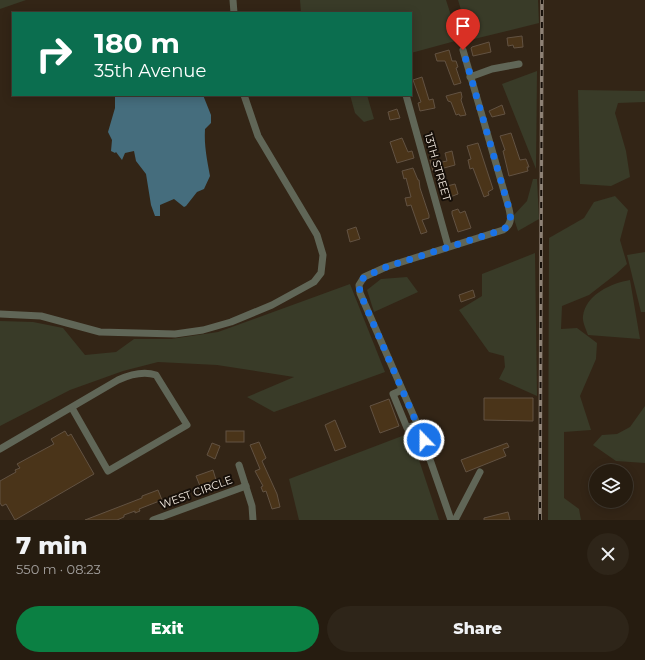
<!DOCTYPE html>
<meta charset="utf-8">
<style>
body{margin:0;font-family:Montserrat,sans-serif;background:#2e2519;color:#f1f3f6;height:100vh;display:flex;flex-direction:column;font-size:15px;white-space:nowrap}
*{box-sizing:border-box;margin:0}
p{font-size:13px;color:#a4a19f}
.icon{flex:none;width:22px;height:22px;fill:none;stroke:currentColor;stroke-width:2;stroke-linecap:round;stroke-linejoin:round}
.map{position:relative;height:520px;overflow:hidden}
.sheet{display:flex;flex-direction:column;background:#261c10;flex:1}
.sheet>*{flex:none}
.banner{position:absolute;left:12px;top:12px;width:400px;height:84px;border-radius:0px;box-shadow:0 2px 10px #0003,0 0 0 1px #423a30;background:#0b6e4f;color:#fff;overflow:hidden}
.fabs{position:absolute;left:589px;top:464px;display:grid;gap:8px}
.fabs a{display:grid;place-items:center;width:44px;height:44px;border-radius:50%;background:#261c10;box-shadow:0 2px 10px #0003,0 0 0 1px #423a30;font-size:20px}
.pin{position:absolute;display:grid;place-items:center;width:34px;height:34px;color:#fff;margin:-41px -17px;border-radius:50% 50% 50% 0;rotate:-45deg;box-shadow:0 0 4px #0007}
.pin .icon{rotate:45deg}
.me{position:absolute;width:44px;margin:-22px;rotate:338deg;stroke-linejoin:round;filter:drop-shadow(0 0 3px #0008)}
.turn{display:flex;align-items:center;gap:14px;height:84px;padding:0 16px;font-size:18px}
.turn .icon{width:52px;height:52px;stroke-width:2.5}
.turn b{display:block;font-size:28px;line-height:34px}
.round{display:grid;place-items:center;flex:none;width:42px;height:42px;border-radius:21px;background:#2e2519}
.headline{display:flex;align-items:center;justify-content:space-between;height:68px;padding:0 16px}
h1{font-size:24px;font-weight:800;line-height:30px}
.action{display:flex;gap:8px;margin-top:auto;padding:8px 16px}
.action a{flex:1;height:46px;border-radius:24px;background:#0b8043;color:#fff;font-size:16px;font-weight:800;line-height:46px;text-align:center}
.action a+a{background:#2e2519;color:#f1f3f6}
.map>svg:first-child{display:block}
.green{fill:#393b28}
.water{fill:#456d7d}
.building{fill:#4a3419;stroke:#625242}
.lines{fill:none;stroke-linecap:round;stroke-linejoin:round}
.minor{stroke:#606657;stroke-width:7}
.rail-casing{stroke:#8e8276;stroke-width:3.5}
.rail{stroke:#160f09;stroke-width:2;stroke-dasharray:6;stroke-linecap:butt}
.route{stroke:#1a73e8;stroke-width:7;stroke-dasharray:0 12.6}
.labels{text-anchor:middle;stroke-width:4;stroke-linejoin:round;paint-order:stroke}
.street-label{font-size:11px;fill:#f5ece2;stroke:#160f09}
</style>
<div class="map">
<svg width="645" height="520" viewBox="0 0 645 520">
<rect width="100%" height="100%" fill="#332516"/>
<g class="green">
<path d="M0 0H26L0 9Z"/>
<path d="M300 0H446L459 40 411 53V13H301Z"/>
<path d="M458 0H538L539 23 470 40Z"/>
<path d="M537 71 536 169 502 84Z"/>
<path d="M578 90 645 91V102L618 103 615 113 626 151 630 177 611 186 580 184Z"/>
<path d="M350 95H367L374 119 364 122 355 113Z"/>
<path d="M533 179H537L539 219 518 231 513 216 527 201Z"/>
<path d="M615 196 628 210 620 240 627 264 616 274 589 295 562 306 561 329 577 328 597 343 596 359 580 396 591 430 564 432V498L579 509 581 520H548L549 238 584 218 594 202Z"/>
<path d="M645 252V312H641L627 255Z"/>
<path d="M535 253 537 396 499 379 505 367 504 356 489 352 459 310 482 296V274Z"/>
<path d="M407 277 418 292 374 312 367 290 381 279Z"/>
<path d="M630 280 640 339 588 335C586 329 582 321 583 316 586 294 612 283 630 280Z"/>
<path d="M350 284 385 372 274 412 247 397 294 377 217 365 158 362 123 371 70 390 0 426V321L33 322 63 328 85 355 116 352 134 339H171L218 332Z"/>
<path d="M645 406V463L616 461 593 445 602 435 617 434 630 427Z"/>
<path d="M410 433 439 520H299L289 479Z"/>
</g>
<path class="water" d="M115 95H203L211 115V123L205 129C204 146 207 159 210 176L204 189 197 192 186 206 184 207 174 199 160 205V216H155L151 205 146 174 136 161 134 151 125 153 122 160 116 152 115 153 111 151 112 140 108 132 115 108Z"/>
<g class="building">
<path d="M522 36 523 47 514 48 513 45 508 46 507 38Z"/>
<path d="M489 42 491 52 473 56 471 48 472 47Z"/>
<path d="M449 50 452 61H456L458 67 456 68 461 83 454 85 445 61H437L435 54Z"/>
<path d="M422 77 429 100 433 99 435 108 420 111 418 103 421 102 413 80Z"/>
<path d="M461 92 462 97 461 100 466 115 460 116 459 114 456 115 451 102 448 101 446 96Z"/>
<path d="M502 105 505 114 492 117 489 111Z"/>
<path d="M397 109 400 118 390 120 388 112Z"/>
<path d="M511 133 520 160 526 159 529 167H527L528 171 509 176 503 151 505 150 500 136Z"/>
<path d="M402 138 408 152 412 151 414 158 397 163 390 142Z"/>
<path d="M478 143 493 189 488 192 489 195 484 197 473 168 470 169 468 160 471 159 467 146Z"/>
<path d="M452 151 455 165 433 171 430 160 437 159V163L447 161 445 153Z"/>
<path d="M413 168 418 180H419L420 188 429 215V218L422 220 427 232 421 234 411 205 407 206 405 198 411 197 406 178 404 179 402 171Z"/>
<path d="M455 184 458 194 450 197 447 186Z"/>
<path d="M458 209 460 213 465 211 471 228 458 232 452 214V211Z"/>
<path d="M356 227 360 239 350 242 347 230Z"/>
<path d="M473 290 475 297 461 302 459 295Z"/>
<path d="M484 398H533V421L484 420Z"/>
<path d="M389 399 399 426 380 433 370 406Z"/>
<path d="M335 420 346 447 335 451 325 425Z"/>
<path d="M65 431 68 436 71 434 94 474 15 520 6 504 2 506 0 503V481L16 472 15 470 20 468 17 464 54 444 51 439Z"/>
<rect x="226" y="431" width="18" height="11"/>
<path d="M259 442 266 458 262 461 277 494 280 507 272 509 266 491 263 492 261 487 263 486 255 471 260 469 250 445Z"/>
<path d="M212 443 220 446 215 459 207 455Z"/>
<path d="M507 443 509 447 503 449 506 456 466 472 461 460Z"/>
<path d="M213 470 216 480 200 486 196 476Z"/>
<path d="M158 490 162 500 139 509 140 511 135 513V511L124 515V517L117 520H85L142 498V496Z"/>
<path d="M508 512 510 520H484V518Z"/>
</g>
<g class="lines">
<g class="minor">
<path d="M233 0 234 13"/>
<path d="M470 77 492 69 519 64"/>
<path d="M406 95 448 246"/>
<path d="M0 314 41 316 100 332 175 334 203 330 231 322 272 305 314 282 321 273 323 255 317 235 258 136 244 95"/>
<path d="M402 390 393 394 407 428 417 424"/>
<path d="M0 449 118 380C129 375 144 371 156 375L187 425 108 471 72 408"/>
<path d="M239 465 252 506 253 520"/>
<path d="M153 520 246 486"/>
<path d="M451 520 419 428 360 293 359 285 364 277 386 267 503 230C513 224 511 216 508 205L463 50"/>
<path d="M455 520 480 472"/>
</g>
<g class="rail-casing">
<path id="rail" d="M540 520 542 0"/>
</g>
<use href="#rail" class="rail"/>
</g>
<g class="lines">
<path class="route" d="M424 440 360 293 359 285 364 277 386 267 502 230C513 224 511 216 508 205L463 50"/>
</g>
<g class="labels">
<g class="street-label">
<text transform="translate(438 167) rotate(74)" y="4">13TH STREET</text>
<text transform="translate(196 492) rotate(-20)" y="4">WEST CIRCLE</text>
</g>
</g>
</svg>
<div class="fabs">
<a><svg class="icon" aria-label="layers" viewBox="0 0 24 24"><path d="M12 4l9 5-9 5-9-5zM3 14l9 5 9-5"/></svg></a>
</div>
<div class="pin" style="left:463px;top:50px;background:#d93025"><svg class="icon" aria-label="arrive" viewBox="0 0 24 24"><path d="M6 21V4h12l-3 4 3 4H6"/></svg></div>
<svg class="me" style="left:424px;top:440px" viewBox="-20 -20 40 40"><circle r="17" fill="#1a73e8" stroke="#fff" stroke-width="3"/><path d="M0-11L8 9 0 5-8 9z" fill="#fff"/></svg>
<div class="banner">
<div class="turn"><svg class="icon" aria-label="right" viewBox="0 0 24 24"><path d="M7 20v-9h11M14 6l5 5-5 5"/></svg><div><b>180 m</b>35th Avenue</div></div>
</div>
</div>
<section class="sheet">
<div class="headline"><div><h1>7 min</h1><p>550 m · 08:23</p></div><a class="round"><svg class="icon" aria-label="close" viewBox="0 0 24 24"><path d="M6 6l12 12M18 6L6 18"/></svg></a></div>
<div class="action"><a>Exit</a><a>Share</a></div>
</section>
